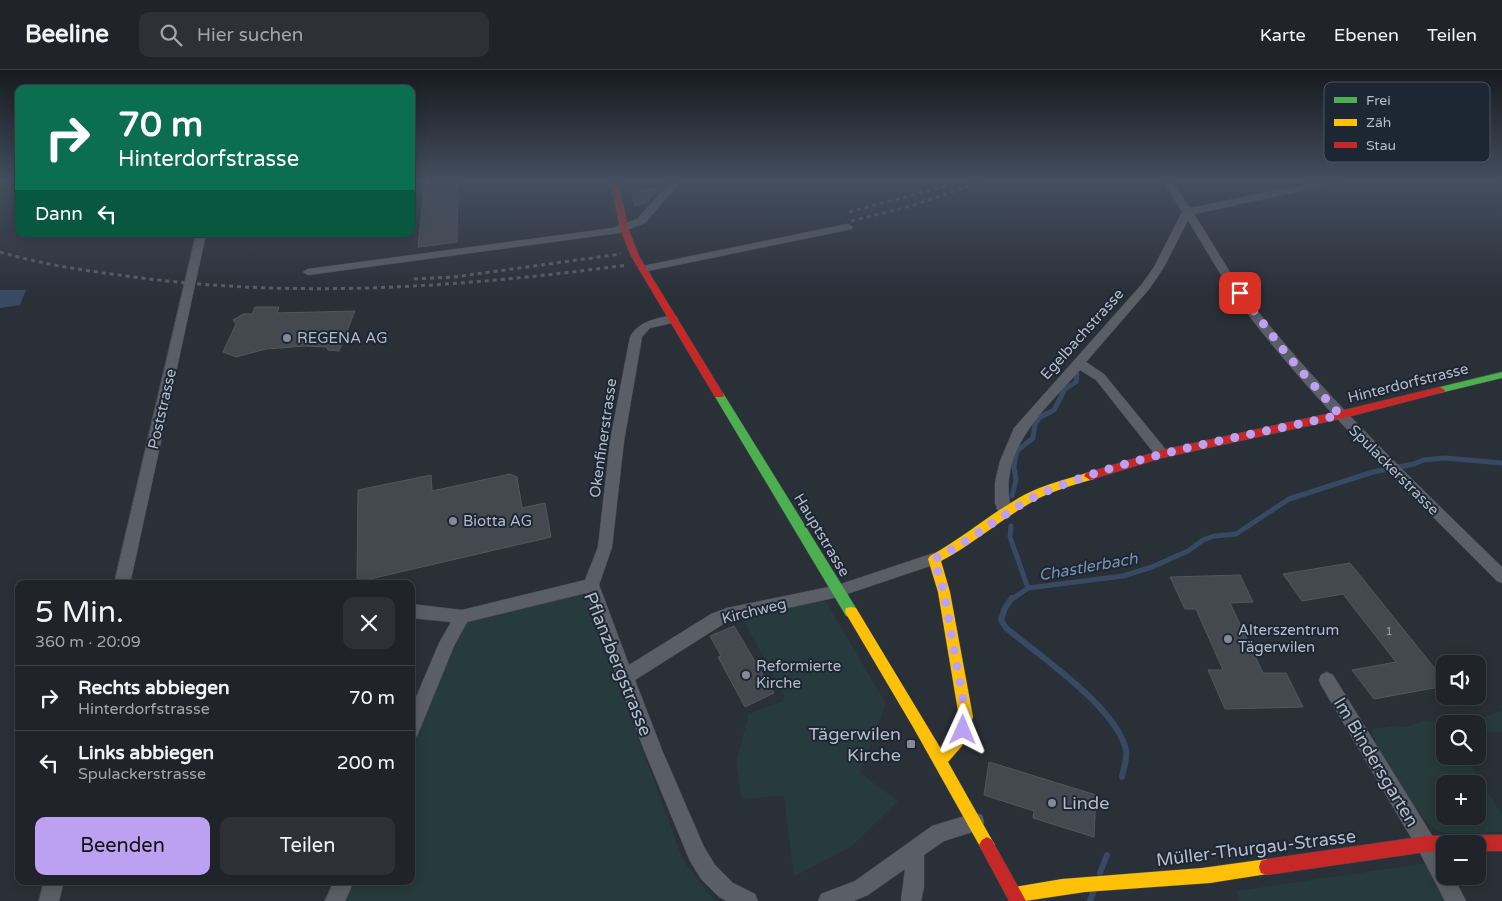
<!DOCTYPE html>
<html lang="de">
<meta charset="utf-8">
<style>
body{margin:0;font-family:"Varela Round",sans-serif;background:#2d3036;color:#f1f3f6;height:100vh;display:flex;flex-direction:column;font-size:19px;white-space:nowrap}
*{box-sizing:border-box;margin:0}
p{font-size:16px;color:#a2a4a8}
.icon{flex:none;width:28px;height:28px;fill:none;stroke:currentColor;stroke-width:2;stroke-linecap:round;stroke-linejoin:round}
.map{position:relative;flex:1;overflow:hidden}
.sheet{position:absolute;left:15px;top:510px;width:400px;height:305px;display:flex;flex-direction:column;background:#20242a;border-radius:10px;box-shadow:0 2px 12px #0003,0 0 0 1px #3d4147}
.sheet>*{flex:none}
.hud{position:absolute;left:15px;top:15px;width:400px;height:152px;border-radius:10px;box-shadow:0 2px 12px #0003,0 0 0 1px #3d4147;background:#0b6e4f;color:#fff;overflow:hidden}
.buttons{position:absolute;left:1436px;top:585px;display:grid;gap:10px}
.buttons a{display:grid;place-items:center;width:50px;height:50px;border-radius:10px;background:#20242a;box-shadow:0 2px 12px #0003,0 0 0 1px #3d4147;font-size:25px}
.pin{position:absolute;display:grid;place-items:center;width:42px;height:42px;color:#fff;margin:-21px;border-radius:10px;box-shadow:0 2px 8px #0006}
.me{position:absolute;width:55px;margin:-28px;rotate:1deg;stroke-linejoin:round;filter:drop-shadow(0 0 4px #0008)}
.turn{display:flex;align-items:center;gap:18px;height:105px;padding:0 20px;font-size:22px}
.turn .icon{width:65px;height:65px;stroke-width:2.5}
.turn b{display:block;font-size:35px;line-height:42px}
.then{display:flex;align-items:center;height:48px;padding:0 20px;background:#0003;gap:10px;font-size:19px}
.round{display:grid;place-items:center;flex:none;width:52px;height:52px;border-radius:10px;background:#2d3036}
.head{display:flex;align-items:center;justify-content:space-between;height:85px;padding:0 20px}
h1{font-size:30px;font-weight:600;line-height:38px}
.button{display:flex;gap:10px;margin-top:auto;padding:10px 20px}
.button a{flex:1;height:58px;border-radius:10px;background:#bca0f2;color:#111;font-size:20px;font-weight:600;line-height:58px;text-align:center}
.button a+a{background:#2d3036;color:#f1f3f6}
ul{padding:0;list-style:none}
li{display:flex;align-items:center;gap:15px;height:65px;padding:0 20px;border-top:1px solid #3d4147}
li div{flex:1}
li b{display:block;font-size:19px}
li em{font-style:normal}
header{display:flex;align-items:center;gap:30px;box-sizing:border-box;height:70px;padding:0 25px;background:#20242a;border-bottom:1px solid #3d4147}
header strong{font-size:24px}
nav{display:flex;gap:28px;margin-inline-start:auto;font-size:18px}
.search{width:350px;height:45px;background:#2d3036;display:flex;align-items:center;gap:12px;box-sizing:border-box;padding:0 18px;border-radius:10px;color:#a2a4a8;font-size:19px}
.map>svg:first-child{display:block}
.green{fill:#273a3e;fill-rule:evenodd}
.water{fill:#384963}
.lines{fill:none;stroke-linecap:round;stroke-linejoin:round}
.stream-far1{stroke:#384963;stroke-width:5}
.stream{stroke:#384963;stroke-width:6}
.building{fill:#444950;stroke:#52575f}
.street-casing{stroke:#484c53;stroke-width:1}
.fast-casing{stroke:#484c53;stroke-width:1}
.slow-casing{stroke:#484c53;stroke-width:1}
.jam-casing{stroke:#484c53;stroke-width:1}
.street{fill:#5a5e66;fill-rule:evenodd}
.fast{fill:#4caf50;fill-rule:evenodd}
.slow{fill:#ffc107;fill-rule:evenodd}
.jam{fill:#c62828;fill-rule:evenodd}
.rail{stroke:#595d64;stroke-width:3;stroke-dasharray:4 4;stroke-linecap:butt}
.route{stroke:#bca0f2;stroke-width:9;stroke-dasharray:0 16.2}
.poi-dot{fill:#848b96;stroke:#1d2633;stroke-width:2}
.labels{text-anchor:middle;stroke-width:4;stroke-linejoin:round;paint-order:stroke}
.number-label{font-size:12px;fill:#989fab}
.street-label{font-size:15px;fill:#b4bcc9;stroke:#1d2633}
.poi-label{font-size:15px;fill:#b4bcc9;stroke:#1d2633;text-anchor:start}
.water-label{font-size:16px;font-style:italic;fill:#7c92b1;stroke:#1d2633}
.near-street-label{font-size:18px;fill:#b4bcc9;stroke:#1d2633}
.near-poi-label{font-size:18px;fill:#b4bcc9;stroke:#1d2633;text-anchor:end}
.key{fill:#1d2633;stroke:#4a5360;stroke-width:1}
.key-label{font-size:14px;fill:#b4bcc9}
</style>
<header>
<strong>Beeline</strong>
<div class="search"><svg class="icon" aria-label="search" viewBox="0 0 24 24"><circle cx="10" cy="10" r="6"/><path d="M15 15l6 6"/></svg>Hier suchen</div>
<nav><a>Karte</a><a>Ebenen</a><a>Teilen</a></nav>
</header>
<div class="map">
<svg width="1502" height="831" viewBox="0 0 1502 831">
<rect width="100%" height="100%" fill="#2a3038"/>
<g class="green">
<path d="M591 515 615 605 683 790 712 828 717 831H335L344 811H411V660L462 547Z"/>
<path d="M824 528 886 634 860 703 898 731 851 777 794 806 784 726 742 729 736 692 749 644 783 631 784 625 743 549Z"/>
<path d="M1502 640V662L1478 663V654H1460C1467 653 1498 643 1502 640Z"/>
<path d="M1426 650 1449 654H1445V686H1465L1502 745V762C1488 762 1453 765 1441 762 1421 757 1382 683 1371 664L1373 659 1396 656 1405 657ZM1445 714H1478V746H1445Z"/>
<path d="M1427 793 1450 831H1240L1236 821Z"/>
</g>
<path class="water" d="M0 220H26L20 235 0 238Z"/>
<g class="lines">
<g class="stream-far1">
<path d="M1012 426 1016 410 1014 397 1016 385 1018 380 1033 368 1035 354 1039 348 1054 340 1065 319 1076 312 1077 304"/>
<path d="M1011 456 1010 467 1028 518"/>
<path d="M1011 530 1028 518 1123 506 1152 497 1188 481 1203 470 1214 466 1236 464 1289 429 1373 402 1414 394 1423 390 1445 388 1502 393"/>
</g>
<g class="stream">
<path d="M1012 528 1005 538 1001 550 1006 558C1039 585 1117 638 1126 680 1128 689 1123 699 1122 707"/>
<path d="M1100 803 1107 785"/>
<path d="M1090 831 1094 820"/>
</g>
</g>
<g class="building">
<path d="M425 110H458L457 172 418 177Z"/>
<path d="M662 118 647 132 635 136 632 121Z"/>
<path d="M255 237H279L277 243 355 241 339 281 328 280 327 277 305 276 266 279 236 287 223 282 236 254 233 250 243 244H252Z"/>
<path d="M510 404 517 407 522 438 545 433 551 467 357 512 358 420 431 405 432 421Z"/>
<path d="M1350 493 1445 611V616L1374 629 1352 600 1396 592 1343 524 1302 531 1283 504Z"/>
<path d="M1240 505 1253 532 1230 533 1263 603H1286L1303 637 1225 639 1208 600H1223L1196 539H1185L1170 507Z"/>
<path d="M734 556 774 623 745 637 718 587 721 586 710 566Z"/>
<path d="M989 692 1096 725 1094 767 1033 748 1034 741 984 725Z"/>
</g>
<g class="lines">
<g class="street-casing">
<g id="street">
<path d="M672 110H682L645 153 619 163 308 205 303 202 308 199 613 158 637 149Z"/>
<path d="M1163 110H1171L1190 138 1327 110H1343L1339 113 1194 144C1214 175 1233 210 1256 239 1330 332 1417 414 1502 497V513L1497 511C1411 424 1321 340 1247 243 1225 214 1207 181 1188 150L1164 197 1150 218 1086 292 1104 304 1167 381 1169 384 1167 387H1157L1096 310 1080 300C1043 342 995 381 1012 443L1010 447 1005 448 1000 447 995 433V412L1000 391 1014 358 1142 214 1154 197 1182 142Z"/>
<path d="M848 154 853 157 852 159 643 202 638 199 643 196Z"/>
<path d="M196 164H206L130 514H114Z"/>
<path d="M672 245 676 246 678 249 676 252 650 258 642 267 624 371 612 477 599 515 629 595 711 544 727 538 838 515 934 483 939 485 941 489 939 493 838 527 728 551 635 610 662 680 704 777 715 795 733 813 755 824 758 831H727L719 827 701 809 690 791 644 680 586 523 467 552 454 576 417 666 411 668V639L439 573 451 552 411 548V534L462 540 585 510 598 477 610 371 630 267C639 251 655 249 672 245Z"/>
<path d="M1327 602 1333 605 1433 767 1445 790V806H1453L1466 831H1445L1419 781 1321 615 1319 610 1321 605Z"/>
<path d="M975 743 982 745 984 752 982 759 944 771 924 785V817L921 831H901L905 799 868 825 853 831H818L821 824 855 811 932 756Z"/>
<path d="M44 811H64L59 831H39Z"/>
<path d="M334 811H354L345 831H325Z"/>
</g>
</g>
<g class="fast-casing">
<g id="fast">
<path d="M1502 302V308L1440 323 1435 320 1440 317Z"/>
<path d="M719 322 723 323 856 538 857 542 856 546 851 547 846 546 714 325Z"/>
</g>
</g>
<g class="slow-casing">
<g id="slow">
<path d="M1090 402 1094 403 1096 406 1094 409C1073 415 1051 421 1032 432 1000 450 973 474 941 491L950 522 973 647 962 676 948 692 992 770 995 775 992 780 987 783 982 780 913 657 845 542 846 538 851 537 856 538 941 679 952 667 959 647 938 522 928 489 930 486C963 468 991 443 1024 425 1045 414 1068 409 1090 402Z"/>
<path d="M1267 789 1273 791 1275 797 1273 803 1210 813 1085 822 1025 831H1010L1007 825 1009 819 1015 817 1062 809 1202 798Z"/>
</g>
</g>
<g class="jam-casing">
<g id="jam">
<path d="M610 110H618L628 158 639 186 724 325 723 327H715L631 186 620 158Z"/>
<path d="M1440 317 1445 320 1444 322 1340 349 1162 388 1090 410 1084 406 1086 403 1162 380 1340 341Z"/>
<path d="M1502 765V781H1478V774H1445V781L1426 782 1267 805 1261 803 1259 797 1261 791 1267 789 1426 766Z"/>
<path d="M987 767 992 770 1026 831H1009L979 775 982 770Z"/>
</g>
</g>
<use href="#street" class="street"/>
<use href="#fast" class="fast"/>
<use href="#slow" class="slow"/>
<use href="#jam" class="jam"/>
<g class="rail">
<path d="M849 142 950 115"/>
<path d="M851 151 911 136 987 110"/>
<path d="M0 182C44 195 88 201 134 207 299 229 463 217 627 195"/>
<path d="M414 209 454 207 621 184"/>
</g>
</g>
<linearGradient id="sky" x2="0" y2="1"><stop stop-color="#171a1f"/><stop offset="0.49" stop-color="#444e5e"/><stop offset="1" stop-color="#444e5e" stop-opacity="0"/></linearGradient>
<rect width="1502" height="226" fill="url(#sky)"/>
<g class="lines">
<path class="route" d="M963 660 966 647 944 522 934 489C976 469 1009 436 1052 419 1144 382 1244 367 1340 345L1288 286 1240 223"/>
</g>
<g class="poi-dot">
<circle cx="287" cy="268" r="5"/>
<circle cx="453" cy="451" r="5"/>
<circle cx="1228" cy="569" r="5"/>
<circle cx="746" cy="605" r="5"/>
<rect x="906" y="669" width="10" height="10" rx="2.5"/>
<circle cx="1052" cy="733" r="5"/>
</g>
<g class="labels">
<g class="number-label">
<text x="1389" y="565">1</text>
</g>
<g class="street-label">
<text transform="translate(1082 264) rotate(-48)" y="5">Egelbachstrasse</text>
<text transform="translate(1408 313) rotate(-14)" y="5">Hinterdorfstrasse</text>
<text transform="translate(162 339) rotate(-77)" y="5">Poststrasse</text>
<text transform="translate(603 368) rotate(-82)" y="5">Okenfinerstrasse</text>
<text transform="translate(1394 400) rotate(45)" y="5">Spulackerstrasse</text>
<text transform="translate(822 465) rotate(59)" y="5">Hauptstrasse</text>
<text transform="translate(754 541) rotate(-14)" y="5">Kirchweg</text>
</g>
<g class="poi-label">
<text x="297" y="273">REGENA AG</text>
<text x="463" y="456">Biotta AG</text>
<text x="1238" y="565">Alterszentrum<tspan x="1238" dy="17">Tägerwilen</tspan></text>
<text x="756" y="601">Reformierte<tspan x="756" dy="17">Kirche</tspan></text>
</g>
<g class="water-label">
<text transform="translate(1088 496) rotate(-10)" y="6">Chastlerbach</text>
</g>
<g class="near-street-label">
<text transform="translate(618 594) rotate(68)" y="6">Pflanzbergstrasse</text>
<text transform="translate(1376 692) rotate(59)" y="6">Im Bindersgarten</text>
<text transform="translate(1256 778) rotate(-7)" y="6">Müller-Thurgau-Strasse</text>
</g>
<g class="near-poi-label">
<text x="901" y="670">Tägerwilen<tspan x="901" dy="21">Kirche</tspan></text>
<text x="1062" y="739" text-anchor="start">Linde</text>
</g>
</g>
<rect x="1324" y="12" width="166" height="80" rx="8" class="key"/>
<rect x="1334" y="27" width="23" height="6" fill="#4caf50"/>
<rect x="1334" y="49" width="23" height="7" fill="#ffc107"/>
<rect x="1334" y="72" width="23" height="6" fill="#c62828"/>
<g class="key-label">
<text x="1366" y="35">Frei</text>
<text x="1366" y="57">Zäh</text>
<text x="1366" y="80">Stau</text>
</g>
</svg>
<div class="buttons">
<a><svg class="icon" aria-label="sound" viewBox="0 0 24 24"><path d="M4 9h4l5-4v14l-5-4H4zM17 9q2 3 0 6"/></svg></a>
<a><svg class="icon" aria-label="search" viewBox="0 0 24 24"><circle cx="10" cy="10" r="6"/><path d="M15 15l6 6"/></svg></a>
<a>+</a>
<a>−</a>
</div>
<div class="pin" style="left:1240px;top:223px;background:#d93025"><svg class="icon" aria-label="arrive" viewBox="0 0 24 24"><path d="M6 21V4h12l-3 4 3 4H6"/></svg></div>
<svg class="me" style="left:963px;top:660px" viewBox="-20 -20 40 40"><path d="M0-17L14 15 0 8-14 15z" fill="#bca0f2" stroke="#fff" stroke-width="4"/></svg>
<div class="hud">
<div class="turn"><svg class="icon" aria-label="right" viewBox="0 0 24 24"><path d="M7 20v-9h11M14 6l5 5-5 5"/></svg><div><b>70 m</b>Hinterdorfstrasse</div></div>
<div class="then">Dann<svg class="icon" aria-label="left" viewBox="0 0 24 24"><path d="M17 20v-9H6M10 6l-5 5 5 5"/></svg></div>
</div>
<section class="sheet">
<div class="head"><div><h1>5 Min.</h1><p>360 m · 20:09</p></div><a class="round"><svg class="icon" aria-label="close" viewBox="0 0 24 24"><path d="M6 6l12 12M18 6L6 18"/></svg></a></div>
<ul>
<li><svg class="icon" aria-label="right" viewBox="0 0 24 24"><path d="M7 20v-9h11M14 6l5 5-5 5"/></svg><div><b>Rechts abbiegen</b><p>Hinterdorfstrasse</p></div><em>70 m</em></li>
<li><svg class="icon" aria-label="left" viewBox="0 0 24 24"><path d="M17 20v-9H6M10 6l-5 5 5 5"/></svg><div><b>Links abbiegen</b><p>Spulackerstrasse</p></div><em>200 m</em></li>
</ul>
<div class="button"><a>Beenden</a><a>Teilen</a></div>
</section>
</div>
